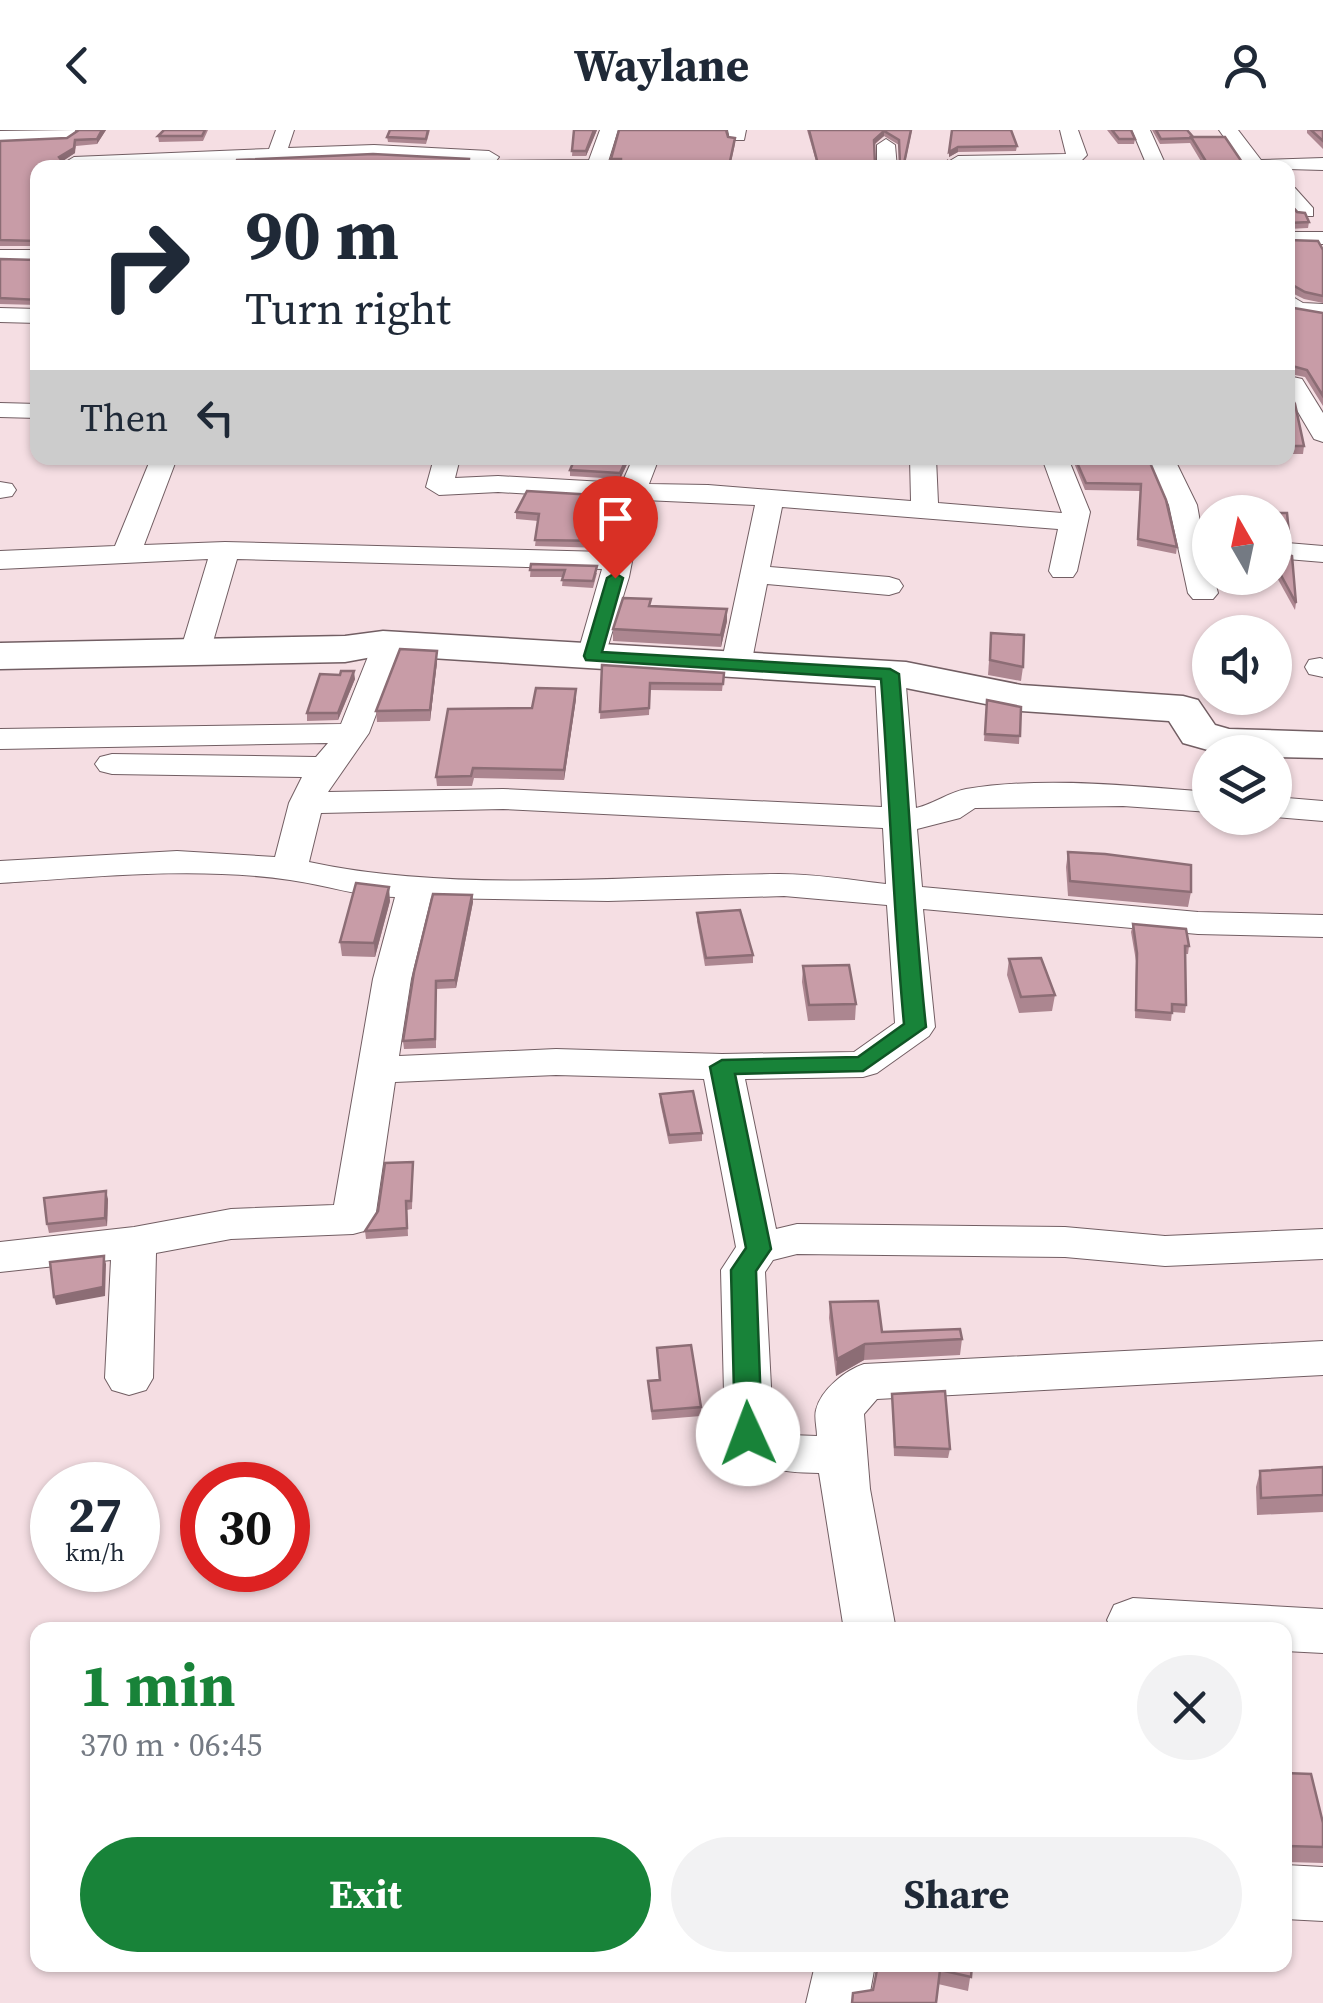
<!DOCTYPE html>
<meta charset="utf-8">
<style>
body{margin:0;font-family:"Source Serif 4",serif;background:#f2f2f3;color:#1f2937;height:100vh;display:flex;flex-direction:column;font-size:38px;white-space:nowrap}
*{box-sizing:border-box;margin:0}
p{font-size:32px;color:#747a83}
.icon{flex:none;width:55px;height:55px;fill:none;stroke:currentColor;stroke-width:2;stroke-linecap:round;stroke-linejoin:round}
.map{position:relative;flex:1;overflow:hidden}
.drawer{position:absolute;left:30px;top:1492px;width:1262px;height:350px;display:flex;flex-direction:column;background:#fff;border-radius:20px;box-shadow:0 2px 8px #0004}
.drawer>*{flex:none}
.top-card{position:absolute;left:30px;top:30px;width:1265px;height:305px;border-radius:20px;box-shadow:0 2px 8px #0004;background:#fff;color:#1f2937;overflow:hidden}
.needle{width:65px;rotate:351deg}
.fabs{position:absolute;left:1192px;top:365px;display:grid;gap:20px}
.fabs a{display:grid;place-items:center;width:100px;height:100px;border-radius:50%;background:#fff;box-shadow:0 2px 8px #0004;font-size:50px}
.speed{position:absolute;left:30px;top:1332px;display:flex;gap:20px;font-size:50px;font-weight:700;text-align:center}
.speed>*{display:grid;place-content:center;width:130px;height:130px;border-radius:50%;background:#fff;box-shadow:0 2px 8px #0004;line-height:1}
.speed small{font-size:25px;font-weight:400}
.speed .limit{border:15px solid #d22;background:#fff;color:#111}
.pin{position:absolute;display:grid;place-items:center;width:85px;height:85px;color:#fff;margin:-102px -42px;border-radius:50% 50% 50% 0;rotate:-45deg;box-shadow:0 0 10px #0007}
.pin .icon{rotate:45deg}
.me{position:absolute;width:110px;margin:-55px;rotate:358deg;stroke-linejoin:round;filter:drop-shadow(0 0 8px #0008)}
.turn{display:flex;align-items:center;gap:35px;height:210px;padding:0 50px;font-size:45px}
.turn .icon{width:130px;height:130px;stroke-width:2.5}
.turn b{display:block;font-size:70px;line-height:85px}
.then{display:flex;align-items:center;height:95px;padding:0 50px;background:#0003;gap:20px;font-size:38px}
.round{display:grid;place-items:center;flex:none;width:105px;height:105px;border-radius:52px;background:#f2f2f3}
.summary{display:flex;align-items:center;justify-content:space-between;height:170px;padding:0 50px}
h1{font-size:60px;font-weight:700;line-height:75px;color:#188339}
.button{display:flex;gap:20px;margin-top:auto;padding:20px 50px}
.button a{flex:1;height:115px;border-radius:60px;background:#188339;color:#fff;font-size:40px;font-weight:700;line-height:115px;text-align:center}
.button a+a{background:#f2f2f3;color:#1f2937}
header{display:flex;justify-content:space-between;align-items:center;height:130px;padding:0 50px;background:#fff;font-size:45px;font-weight:700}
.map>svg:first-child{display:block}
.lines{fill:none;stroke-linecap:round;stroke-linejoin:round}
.street-casing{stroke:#725e63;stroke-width:2}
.secondary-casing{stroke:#725e63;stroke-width:3}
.street{fill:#fff;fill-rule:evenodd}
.secondary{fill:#fff;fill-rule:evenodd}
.wall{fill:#ac8690;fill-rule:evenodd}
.shaded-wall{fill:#8c6d75}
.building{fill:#c89ca7;stroke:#8c6d75;stroke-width:2.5;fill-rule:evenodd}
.route{fill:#188339;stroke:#105525;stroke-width:2.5}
</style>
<header><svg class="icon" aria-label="back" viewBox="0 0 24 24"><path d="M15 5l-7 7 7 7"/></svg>Waylane<svg class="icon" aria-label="person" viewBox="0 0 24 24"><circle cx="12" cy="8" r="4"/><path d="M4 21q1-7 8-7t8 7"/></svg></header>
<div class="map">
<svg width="1323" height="1873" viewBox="0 0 1323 1873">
<rect width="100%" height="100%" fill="#f5dee3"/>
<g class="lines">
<g class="street-casing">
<g id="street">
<path d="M75 0 77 4 68 10 0 13V1Z"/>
<path d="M276 0H294L288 18 374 15 489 21 499 27 496 31 589 30 600 0H618L606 38H476L481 32 374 27 102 38H69L64 33 74 27 269 19Z"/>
<path d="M728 0H746L744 10H730Z"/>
<path d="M1060 0H1078L1087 25 1078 34 957 38 948 32 958 26 1066 24Z"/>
<path d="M1132 0H1150L1167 38H1148Z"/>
<path d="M1219 0H1238L1261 30 1323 28V40L1246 38Z"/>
<path d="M886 9 895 15 897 38H877V15Z"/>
<path d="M1288 56 1295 58 1313 78V86H1299L1288 74Z"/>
<rect x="1288" y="102" width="35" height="12"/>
<rect x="0" y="120" width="38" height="12"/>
<path d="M1288 164 1303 173 1323 174V188L1289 184Z"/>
<path d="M0 178 38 179V193L0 192Z"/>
<path d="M1293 247 1302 249 1323 283V312L1314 309 1288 265V248Z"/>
<path d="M0 273 38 274V288L0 287Z"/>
<path d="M151 328H177L144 415 225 412 606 422 617 369 498 362 439 365 426 357 434 328H460L455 348 498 346 622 353 633 328H659L649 354 708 355 911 371 910 328H936L938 373 1062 383 1042 328H1068L1090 382 1077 441 1073 447H1053L1049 441 1058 399 782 377 770 437 889 447 899 450 903 456 899 462 889 465 767 454 751 535 747 542H725L721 535 755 375 644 370 629 447 603 532H581L577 526 602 439 237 429 210 522 206 528H184L180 522 208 429 0 439V421L115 416Z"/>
<path d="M1148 328H1174L1197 375 1210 448H1214L1218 463 1213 469H1193L1188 463 1169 375Z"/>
<path d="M0 352 12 354 16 360 12 366 0 368Z"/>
<path d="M1275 412 1323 416V432L1275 428Z"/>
<path d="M383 504 394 507 399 524 369 603 328 662 503 659 882 677 875 544 879 537H901L905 544 916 678C934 674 949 662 966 659 1045 646 1131 656 1210 662V682L1123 676 975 678 960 688 917 699 922 757 1198 782 1323 785V807L1198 804 923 779 935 897 929 906 877 943 863 947 745 949 776 1099 797 1094 1065 1097 1165 1106 1323 1099V1129L1165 1136 1065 1127 797 1124 773 1130 765 1142 773 1295 790 1305 817 1306C817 1298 814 1287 816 1280 821 1259 846 1240 864 1234L1323 1211V1245L877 1269 864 1284 870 1359 896 1500H844L819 1343C783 1343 744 1339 725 1304L721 1140 736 1117 704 949 556 945 395 952 375 1089 368 1100 353 1104 231 1109 156 1123 153 1248 146 1260 129 1265 112 1260 105 1248 111 1130 0 1142V1112L134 1097 231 1079 334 1075 373 849 395 767C359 767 326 755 290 750 194 736 96 747 0 753V731L177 721 275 727 289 673 302 647 112 644 100 641 95 634 100 627 112 624 316 627 328 613 0 619V599L341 594 369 524 368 513 372 507ZM503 679 883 698 886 754C851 750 815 744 779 744 628 745 457 764 309 732L321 683ZM784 766 887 775 895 893 854 922 722 924 556 919 399 926 411 849 431 768 608 771Z"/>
<path d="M1320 528 1323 529V547L1309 544 1305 537 1309 530Z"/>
<path d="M1275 667 1323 671V691L1275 687Z"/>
<path d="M1133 1468 1323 1479V1523L1285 1521V1500H1112L1107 1490 1114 1475Z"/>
<path d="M1285 1735 1323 1737V1791L1285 1789Z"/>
<path d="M815 1835H875L868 1873H806Z"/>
</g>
</g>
<g class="secondary-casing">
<path id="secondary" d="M383 501 906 532 1021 555 1183 566 1198 570 1215 595 1229 599 1323 602V628L1275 627V622H1215L1183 613 1169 591 1021 581 906 558 383 525 345 532 0 539V513L345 506Z"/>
</g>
<use href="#street" class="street"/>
<use href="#secondary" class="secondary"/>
</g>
<g class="wall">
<path d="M77 0H106L97 14 76 16 75 23 62 31 65 35 38 38V116H0V11L67 8Z"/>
<path d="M164 0H208L203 11 159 12 158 6Z"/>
<path d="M430 0 426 14 388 12 387 7Z"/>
<path d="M574 0H597L586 26H572Z"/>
<path d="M807 0H912L904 38H818ZM884 6 899 15 900 35H875L874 15Z"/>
<path d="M952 0 1017 16 1016 21 958 22 949 27Z"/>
<path d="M1107 0H1131L1135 9 1134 14H1118Z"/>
<path d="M1152 0H1187L1193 7 1246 38H1205L1190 13 1160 14Z"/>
<path d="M1307 0H1323V19L1307 3Z"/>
<path d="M728 7 735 14 730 36 611 35V29Z"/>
<path d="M1288 71 1309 92 1308 98 1288 99Z"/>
<path d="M1288 110 1323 120V173L1304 169 1288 161Z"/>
<path d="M38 128V175L0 174V129L37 130Z"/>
<path d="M1288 177 1323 183V276L1305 247 1290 244 1288 239Z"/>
<path d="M1288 261 1304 316 1303 324H1288Z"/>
<path d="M630 328 620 349 570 346V340Z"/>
<path d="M1072 328H1148L1177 417 1176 424 1137 416 1140 361 1085 360Z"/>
<path d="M612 372 603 418 535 416 538 391 516 389V382Z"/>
<path d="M1275 383 1289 403 1288 409H1275Z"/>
<path d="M1275 422 1296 473 1295 480 1275 444Z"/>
<path d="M531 434 597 443 593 458 562 456 563 447H530Z"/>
<path d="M727 491 721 517 613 511V499Z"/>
<path d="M991 503 1023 537 1021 551 988 545Z"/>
<path d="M437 532 430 591 377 592 376 581Z"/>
<path d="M602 535 724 543 722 561 650 560 649 585 600 589Z"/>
<path d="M340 545 355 549 338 590 307 591V583Z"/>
<path d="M576 569 564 650 474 648 472 656H437L436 647 532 578Z"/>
<path d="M987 570 1021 577 1019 614 984 611Z"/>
<path d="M1068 722 1191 762 1188 777 1068 766 1066 737Z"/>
<path d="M472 765 473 772 456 858 436 859V918L404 919 403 911Z"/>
<path d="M390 771 375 827 342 826 340 812Z"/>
<path d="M697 783 753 825V833L705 836 697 791Z"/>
<path d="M1133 794 1189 816 1188 824H1185L1186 875 1185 883 1172 882 1171 891 1135 888 1136 831 1131 802Z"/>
<path d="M1009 829 1055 865 1052 881 1019 883 1007 845Z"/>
<path d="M803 836 856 874 855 890 808 891 802 852Z"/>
<path d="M660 964 702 1003V1011L669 1014 660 972Z"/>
<path d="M413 1032 412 1079 407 1080 408 1106 366 1109 365 1101Z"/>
<path d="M108 1069 107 1096 49 1103 47 1094Z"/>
<path d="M830 1172 882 1202 962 1209 960 1225 864 1230 836 1246 829 1188Z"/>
<path d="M657 1218 701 1277V1286L652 1290 648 1251 659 1250Z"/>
<path d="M892 1264 950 1319 948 1328 894 1326Z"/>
<path d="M1323 1337V1382L1257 1385 1256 1357 1260 1341Z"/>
<path d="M1285 1643 1323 1693V1733L1287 1732 1285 1746Z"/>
<path d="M878 1835H972L968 1861 938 1854 873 1860Z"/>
</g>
<g class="shaded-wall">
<path d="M102 0H106L97 14V9Z"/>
<path d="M594 0H597L586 26V21Z"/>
<path d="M884 1V6L873 15 874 10Z"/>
<path d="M75 10V23L60 33 59 27Z"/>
<path d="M958 17V22L949 27V22Z"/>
<path d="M627 328H630L620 349V343Z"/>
<path d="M612 366V372L603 418V411Z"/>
<path d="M727 479V491L721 517V505Z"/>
<path d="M437 521V532L430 591V580Z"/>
<path d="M354 541 355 549 338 590V583Z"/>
<path d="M576 559V569L564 650V640Z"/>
<path d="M389 757 390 771 375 827 374 813Z"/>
<path d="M472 765 473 772 456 858 455 850Z"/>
<path d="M106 1061 108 1069 107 1096 105 1088Z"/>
<path d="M104 1126 106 1134 105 1166 56 1175 54 1167Z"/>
<path d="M865 1214 864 1230 836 1246 837 1229Z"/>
</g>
<g class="building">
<path d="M79 0H102L97 9 75 10 74 18 59 27 65 35 73 38H38V111L0 110V11L67 8Z"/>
<path d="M164 0H205L202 6H158Z"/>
<path d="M390 0H428L426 9 387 7Z"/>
<path d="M574 0H594L586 21H572Z"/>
<path d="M619 0H726L728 7 735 8 729 36 765 35V38H621V29H611Z"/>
<path d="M809 0H911L903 38H819ZM884 1 899 10 900 35H875L874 10Z"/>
<path d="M952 0H1011L1017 16 958 17 949 22Z"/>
<path d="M1112 0H1131L1135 9H1119Z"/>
<path d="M1156 0H1187L1194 8 1161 9Z"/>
<path d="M1311 0H1323V11Z"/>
<path d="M1191 7H1225L1246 38H1210Z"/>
<path d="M373 24 469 29 468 38H235L237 30Z"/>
<path d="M948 31 958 36 1023 34 1024 38H947Z"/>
<path d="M1288 71 1297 82 1305 83 1309 92 1288 93Z"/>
<path d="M1288 110 1318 111 1323 120V166L1305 162 1289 153 1288 166Z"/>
<path d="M38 128V170L0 168V129L37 130Z"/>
<path d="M1288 177 1323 183V266L1307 240 1292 236 1288 230Z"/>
<path d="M1288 261 1295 274 1304 316H1288Z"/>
<path d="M575 328H627L620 343 570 340Z"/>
<path d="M1075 328H1148L1166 370 1177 417 1138 409 1141 354 1086 353Z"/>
<path d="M527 361 612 366 603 411 535 410 539 384 516 382Z"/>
<path d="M1275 383H1287L1289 403 1275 402Z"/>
<path d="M1275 422 1292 426 1296 473 1275 434Z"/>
<path d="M531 434 597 436 593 451 562 450 565 440H530Z"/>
<path d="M623 468 651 469 649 476 727 479 721 505 613 499Z"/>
<path d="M991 503 1024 505 1023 537 990 530Z"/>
<path d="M400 519 437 521 430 580 376 581Z"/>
<path d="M602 535 724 543 723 554 650 553 649 578 600 582Z"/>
<path d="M341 541H354L338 583H307L320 544 340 545Z"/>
<path d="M536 558 576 559 564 640 473 638 471 646 436 647 448 579 532 578Z"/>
<path d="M987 570 1021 577 1020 606 985 604Z"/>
<path d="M1068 722 1105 724 1191 735V762L1070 751Z"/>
<path d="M356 753 389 757 374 813 340 812Z"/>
<path d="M433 764 472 765 455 850 436 851 435 909 403 911 414 842Z"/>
<path d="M740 780 753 825 706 828 697 783Z"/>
<path d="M1133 794 1186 799 1189 816H1185L1186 875 1172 874V883L1136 880 1137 823Z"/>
<path d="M1041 828 1055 865 1021 867 1009 829Z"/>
<path d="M849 835 856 874 809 875 803 836Z"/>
<path d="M693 961 702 1003 669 1005 660 964Z"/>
<path d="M413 1032 411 1071H406L407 1098 365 1101 378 1081 385 1033Z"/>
<path d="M106 1061 105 1088 47 1094 44 1068Z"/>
<path d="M104 1126 103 1157 54 1167 50 1132Z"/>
<path d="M878 1171 882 1202 960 1199 962 1209 865 1214 837 1229 830 1172Z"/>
<path d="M691 1215 701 1277 652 1281 648 1251 660 1250 657 1218Z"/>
<path d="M945 1261 950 1319 895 1317 892 1264Z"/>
<path d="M1323 1337V1365L1261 1368 1260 1341Z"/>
<path d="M1285 1643 1311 1644 1323 1693V1717L1288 1716 1287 1741 1285 1732Z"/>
<path d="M878 1835H972L971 1847 940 1840 936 1873H852L853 1863 873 1860Z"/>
</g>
<path class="route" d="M615 443 623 448 602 522 890 539 899 544C909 662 913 779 926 897L863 941 735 944 771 1119 756 1141 762 1304 758 1312 748 1315 739 1312 735 1304 731 1140 746 1118 710 937 722 930 858 927 904 894C893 779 890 664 881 549L586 530 584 526 607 448Z"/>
</svg>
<div class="fabs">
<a><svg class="needle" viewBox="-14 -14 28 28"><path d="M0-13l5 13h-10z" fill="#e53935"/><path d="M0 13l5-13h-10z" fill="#747a83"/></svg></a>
<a><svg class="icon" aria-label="sound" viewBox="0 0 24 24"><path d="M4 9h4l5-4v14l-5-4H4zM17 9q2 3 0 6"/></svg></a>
<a><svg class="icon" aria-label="layers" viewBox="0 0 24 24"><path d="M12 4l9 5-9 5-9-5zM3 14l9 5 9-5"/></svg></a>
</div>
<div class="speed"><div>27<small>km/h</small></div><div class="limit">30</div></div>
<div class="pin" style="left:615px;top:448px;background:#d93025"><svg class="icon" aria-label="arrive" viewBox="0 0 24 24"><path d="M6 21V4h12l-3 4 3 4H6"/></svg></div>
<svg class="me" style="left:748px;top:1304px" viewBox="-20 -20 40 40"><circle r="19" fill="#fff"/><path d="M0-13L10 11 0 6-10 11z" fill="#188339"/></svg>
<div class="top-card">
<div class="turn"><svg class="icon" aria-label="right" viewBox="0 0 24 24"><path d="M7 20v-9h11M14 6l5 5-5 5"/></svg><div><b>90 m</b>Turn right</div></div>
<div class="then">Then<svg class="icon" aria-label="left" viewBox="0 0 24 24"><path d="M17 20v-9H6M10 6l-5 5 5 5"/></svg></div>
</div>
<section class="drawer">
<div class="summary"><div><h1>1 min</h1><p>370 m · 06:45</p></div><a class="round"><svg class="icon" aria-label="close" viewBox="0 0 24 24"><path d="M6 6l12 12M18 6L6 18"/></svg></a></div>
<div class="button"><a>Exit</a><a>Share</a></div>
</section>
</div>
